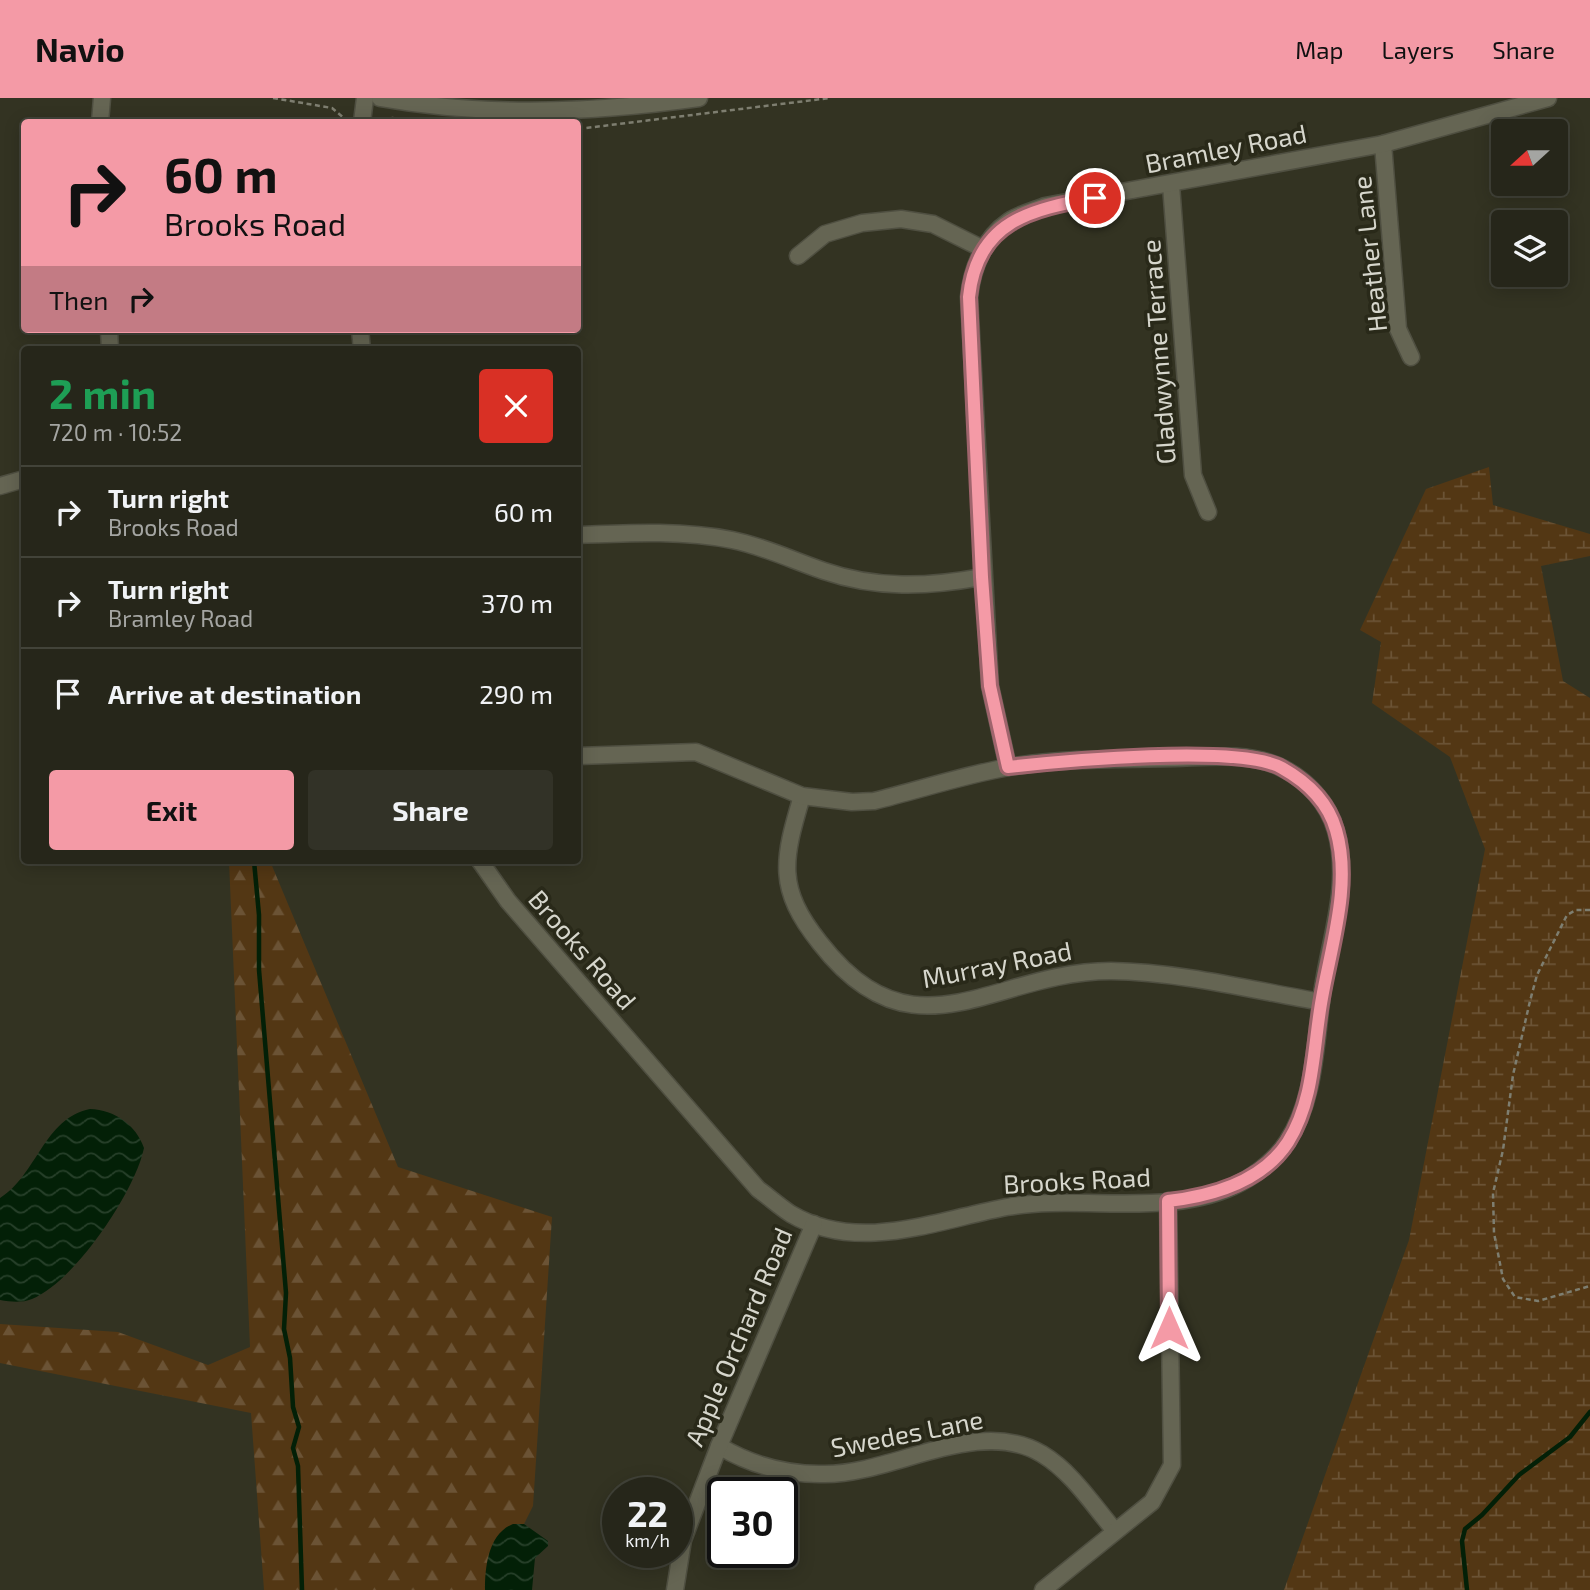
<!DOCTYPE html>
<meta charset="utf-8">
<style>
body{margin:0;font-family:"Exo 2",sans-serif;background:#323227;color:#f1f3f6;height:100vh;display:flex;flex-direction:column;font-size:26px;white-space:nowrap}
*{box-sizing:border-box;margin:0}
p{font-size:23px;color:#a4a5a2}
.icon{flex:none;width:38px;height:38px;fill:none;stroke:currentColor;stroke-width:2;stroke-linecap:round;stroke-linejoin:round}
.map{position:relative;flex:1;overflow:hidden}
.side{position:absolute;left:21px;top:248px;width:560px;height:518px;display:flex;flex-direction:column;background:#26261a;border-radius:7px;box-shadow:0 4px 18px #0003,0 0 0 2px #424339}
.side>*{flex:none}
.guide{position:absolute;left:21px;top:21px;width:560px;height:214px;border-radius:7px;box-shadow:0 4px 18px #0003,0 0 0 2px #424339;background:#f49aa6;color:#111;overflow:hidden}
.needle{width:46px;rotate:249deg}
.buttons{position:absolute;left:1491px;top:21px;display:grid;gap:14px}
.buttons a{display:grid;place-items:center;width:77px;height:77px;border-radius:7px;background:#26261a;box-shadow:0 4px 18px #0003,0 0 0 2px #424339;font-size:35px}
.speed{position:absolute;left:602px;top:1379px;display:flex;gap:14px;font-size:35px;font-weight:700;text-align:center}
.speed>*{display:grid;place-content:center;width:91px;height:91px;border-radius:50%;background:#26261a;box-shadow:0 4px 18px #0003,0 0 0 2px #424339;line-height:1}
.speed small{font-size:18px;font-weight:400}
.speed .limit{border:4px solid #111;border-radius:10px;background:#fff;color:#111}
.pin{position:absolute;display:grid;place-items:center;width:60px;height:60px;color:#fff;margin:-30px;border:4px solid #fff;border-radius:50%;box-shadow:0 2px 7px #0007}
.me{position:absolute;width:77px;margin:-38px;rotate:0deg;stroke-linejoin:round;filter:drop-shadow(0 0 5px #0008)}
.turn{display:flex;align-items:center;gap:24px;height:147px;padding:0 28px;font-size:32px}
.turn .icon{width:91px;height:91px;stroke-width:2.5}
.turn b{display:block;font-size:49px;line-height:60px}
.then{display:flex;align-items:center;height:66px;padding:0 28px;background:#0003;gap:14px;font-size:26px}
.round{display:grid;place-items:center;flex:none;width:74px;height:74px;border-radius:7px;background:#323227}
.summary{display:flex;align-items:center;justify-content:space-between;height:119px;padding:0 28px}
h1{font-size:42px;font-weight:700;line-height:52px;color:#1e9e55}
.button{display:flex;gap:14px;margin-top:auto;padding:14px 28px}
.button a{flex:1;height:80px;border-radius:7px;background:#f49aa6;color:#111;font-size:28px;font-weight:700;line-height:80px;text-align:center}
.button a+a{background:#323227;color:#f1f3f6}
ul{padding:0;list-style:none}
li{display:flex;align-items:center;gap:21px;height:91px;padding:0 28px;border-top:2px solid #424339}
li div{flex:1}
li b{display:block;font-size:26px}
li em{font-style:normal}
header{display:flex;align-items:center;gap:42px;box-sizing:border-box;height:98px;padding:0 35px;background:#f49aa6;color:#111}
header strong{font-size:33px}
nav{display:flex;gap:38px;margin-inline-start:auto;font-size:24px}
.map>svg:first-child{display:block}
.forest{fill:url(#forest-firs)}
.wetland{fill:url(#wetland-marsh)}
.water{fill:url(#water-waves)}
.lines{fill:none;stroke-linecap:round;stroke-linejoin:round}
.stream{stroke:#032007;stroke-width:4.5}
.street-casing{stroke:#4f4f41;stroke-width:19}
.path{stroke:#7e7e70;stroke-width:2.5;stroke-dasharray:5 3.5;stroke-linecap:butt}
.street{stroke:#656553;stroke-width:16}
.route-casing{stroke:#9f646c;stroke-width:18}
.route{stroke:#f49aa6;stroke-width:12}
.labels{text-anchor:middle;stroke-width:7;stroke-linejoin:round;paint-order:stroke}
.street-label{font-size:26px;fill:#d6d6cc;stroke:#292919}
</style>
<header>
<strong>Navio</strong>
<nav><a>Map</a><a>Layers</a><a>Share</a></nav>
</header>
<div class="map">
<svg width="1590" height="1492" viewBox="0 0 1590 1492">
<defs>
<pattern id="forest-firs" width="22" height="20" patternUnits="userSpaceOnUse" patternTransform="scale(1.75)"><rect width="22" height="20" fill="#533714"/><path d="M5 1l3.5 6h-7zM16 11l3.5 6h-7z" fill="#6b5335"/></pattern>
<pattern id="wetland-marsh" width="20" height="14" patternUnits="userSpaceOnUse" patternTransform="scale(1.75)"><rect width="20" height="14" fill="#533714"/><path d="M1 5h8M5 5V1M11 12h8M15 12V8" fill="none" stroke="#6b5335"/></pattern>
<pattern id="water-waves" width="16" height="10" patternUnits="userSpaceOnUse" patternTransform="scale(1.75)"><rect width="16" height="10" fill="#032007"/><path d="M0 5q4-4 8 0t8 0" fill="none" stroke="#27402a"/></pattern>
</defs>
<rect width="100%" height="100%" fill="#332"/>
<path class="forest" d="M229 763H270L398 1069 552 1119 533 1408 524 1426H513L492 1448 485 1492H264L251 1315 0 1265V1226L118 1234 208 1267 250 1249Z"/>
<path class="wetland" d="M1489 369 1493 407 1590 436V458L1541 468 1563 583 1590 600V1492H1284L1409 1142 1485 751 1450 659 1372 605 1381 544 1360 532 1426 391Z"/>
<g class="water">
<path d="M90 1011C115 1012 136 1027 144 1050 135 1094 74 1184 32 1201 22 1205 11 1204 0 1202V1100C37 1077 44 1020 90 1011Z"/>
<path d="M513 1426H524L548 1443V1448L535 1460 532 1492H485C485 1469 488 1436 513 1426Z"/>
</g>
<g class="lines">
<g class="stream">
<path d="M254 763 259 817V872L286 1195 284 1231 290 1260 293 1309 299 1329 293 1350 298 1368 302 1492"/>
<path d="M1467 1492 1462 1443 1465 1431 1482 1417 1519 1377 1570 1339 1590 1314"/>
</g>
<g class="street-casing">
<g id="street">
<path d="M380 0C485 19 593 15 699 0"/>
<path d="M100 24 102 0"/>
<path d="M362 24 365 0"/>
<path d="M1383 46 1398 231 1411 259"/>
<path d="M1171 87 1193 377 1208 414"/>
<path d="M798 158 825 136 862 125 901 121 933 126 983 151"/>
<path d="M109 231 110 252"/>
<path d="M360 231 362 252"/>
<path d="M0 388 24 381"/>
<path d="M578 437C628 435 682 432 732 442 763 448 794 463 824 473 876 491 928 489 982 479"/>
<path d="M1008 669 990 588 969 199C972 170 984 140 1009 123 1019 116 1034 113 1045 108L1383 46 1548 0"/>
<path d="M802 698C783 762 776 790 820 845 915 967 993 873 1111 873 1181 874 1252 892 1321 904"/>
<path d="M480 763 508 803 758 1091C769 1099 780 1109 791 1116 859 1156 937 1122 1007 1109 1080 1096 1173 1121 1240 1085 1257 1076 1277 1060 1287 1044 1314 1004 1315 950 1321 904 1327 848 1352 789 1336 733 1328 704 1305 680 1278 668 1247 654 1208 659 1175 660 1120 661 1063 660 1009 669 964 677 919 692 874 703L852 704 802 698 696 654 578 658"/>
<path d="M719 1348C751 1367 787 1377 825 1376 894 1376 978 1318 1042 1356 1072 1374 1093 1407 1115 1433"/>
<path d="M675 1492 683 1442 719 1348 814 1126"/>
<path d="M1043 1492 1152 1404 1172 1367 1168 1103"/>
</g>
</g>
<g class="path">
<path d="M273 0 332 10 344 20"/>
<path d="M384 24 392 20 432 24"/>
<path d="M578 31 830 0"/>
<path d="M1590 812H1576L1567 817 1537 877 1530 903 1513 977 1503 1052 1493 1095 1494 1135 1503 1181 1515 1199 1538 1203 1590 1188"/>
</g>
<use href="#street" class="street"/>
</g>
<g class="lines">
<g class="route-casing">
<path id="route" d="M1095 100C1031 111 977 123 969 199L982 479 990 588 1008 669C1062 663 1240 646 1282 670 1307 684 1328 704 1336 732 1352 786 1331 848 1322 900 1313 948 1315 1001 1288 1044 1262 1084 1212 1098 1168 1103L1169 1230"/>
</g>
<use href="#route" class="route"/>
</g>
<g class="labels">
<g class="street-label">
<text transform="translate(1226 51) rotate(-11)" y="9">Bramley Road</text>
<text transform="translate(1370 156) rotate(-96)" y="9">Heather Lane</text>
<text transform="translate(1159 254) rotate(-94)" y="9">Gladwynne Terrace</text>
<text transform="translate(582 852) rotate(49)" y="9">Brooks Road</text>
<text transform="translate(997 867) rotate(-11)" y="9">Murray Road</text>
<text transform="translate(1077 1083) rotate(-3)" y="9">Brooks Road</text>
<text transform="translate(739 1239) rotate(-67)" y="9">Apple Orchard Road</text>
<text transform="translate(907 1336) rotate(-11)" y="9">Swedes Lane</text>
</g>
</g>
</svg>
<div class="buttons">
<a><svg class="needle" viewBox="-14 -14 28 28"><path d="M0-13l5 13h-10z" fill="#e53935"/><path d="M0 13l5-13h-10z" fill="#a4a5a2"/></svg></a>
<a><svg class="icon" aria-label="layers" viewBox="0 0 24 24"><path d="M12 4l9 5-9 5-9-5zM3 14l9 5 9-5"/></svg></a>
</div>
<div class="speed"><div>22<small>km/h</small></div><div class="limit">30</div></div>
<div class="pin" style="left:1095px;top:100px;background:#d93025"><svg class="icon" aria-label="arrive" viewBox="0 0 24 24"><path d="M6 21V4h12l-3 4 3 4H6"/></svg></div>
<svg class="me" style="left:1169px;top:1230px" viewBox="-20 -20 40 40"><path d="M0-17L14 15 0 8-14 15z" fill="#f49aa6" stroke="#fff" stroke-width="4"/></svg>
<div class="guide">
<div class="turn"><svg class="icon" aria-label="right" viewBox="0 0 24 24"><path d="M7 20v-9h11M14 6l5 5-5 5"/></svg><div><b>60 m</b>Brooks Road</div></div>
<div class="then">Then<svg class="icon" aria-label="right" viewBox="0 0 24 24"><path d="M7 20v-9h11M14 6l5 5-5 5"/></svg></div>
</div>
<section class="side">
<div class="summary"><div><h1>2 min</h1><p>720 m · 10:52</p></div><a class="round" style="background:#d93025;color:#fff"><svg class="icon" aria-label="close" viewBox="0 0 24 24"><path d="M6 6l12 12M18 6L6 18"/></svg></a></div>
<ul>
<li><svg class="icon" aria-label="right" viewBox="0 0 24 24"><path d="M7 20v-9h11M14 6l5 5-5 5"/></svg><div><b>Turn right</b><p>Brooks Road</p></div><em>60 m</em></li>
<li><svg class="icon" aria-label="right" viewBox="0 0 24 24"><path d="M7 20v-9h11M14 6l5 5-5 5"/></svg><div><b>Turn right</b><p>Bramley Road</p></div><em>370 m</em></li>
<li><svg class="icon" aria-label="arrive" viewBox="0 0 24 24"><path d="M6 21V4h12l-3 4 3 4H6"/></svg><div><b>Arrive at destination</b></div><em>290 m</em></li>
</ul>
<div class="button"><a>Exit</a><a>Share</a></div>
</section>
</div>
